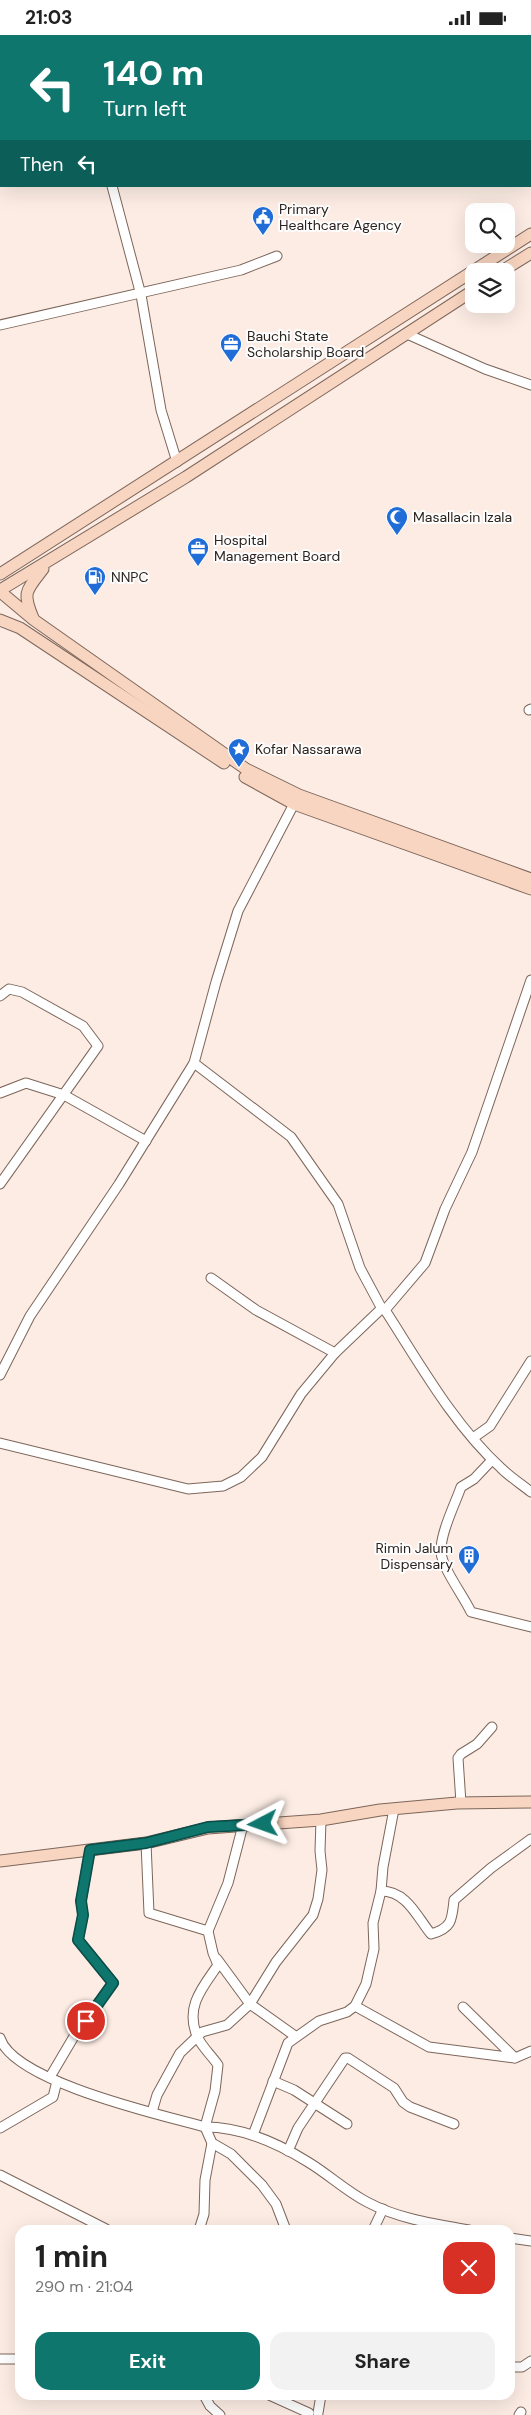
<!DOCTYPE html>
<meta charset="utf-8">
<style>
body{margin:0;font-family:"DM Sans",sans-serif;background:#f2f2f2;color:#222;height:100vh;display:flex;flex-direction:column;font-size:19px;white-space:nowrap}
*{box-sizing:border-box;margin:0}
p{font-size:16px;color:#767676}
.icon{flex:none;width:28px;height:28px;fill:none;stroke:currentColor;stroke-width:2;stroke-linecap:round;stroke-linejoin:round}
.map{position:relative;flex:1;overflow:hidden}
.panel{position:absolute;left:15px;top:2190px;width:500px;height:175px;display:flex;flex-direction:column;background:#fff;border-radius:15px;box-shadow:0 5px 20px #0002}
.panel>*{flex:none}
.hud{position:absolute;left:0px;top:0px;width:531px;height:152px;box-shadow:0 5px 20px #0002;background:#0f766e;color:#fff;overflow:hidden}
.buttons{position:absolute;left:465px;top:168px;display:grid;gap:10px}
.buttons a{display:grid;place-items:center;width:50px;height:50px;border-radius:10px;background:#fff;box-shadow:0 5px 20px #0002;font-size:25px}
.pin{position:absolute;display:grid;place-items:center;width:42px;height:42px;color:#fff;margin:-21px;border:2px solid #fff;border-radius:50%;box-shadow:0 1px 5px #0007}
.me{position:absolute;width:55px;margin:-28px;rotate:266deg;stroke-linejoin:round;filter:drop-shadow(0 0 4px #0008)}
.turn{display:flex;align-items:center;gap:18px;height:105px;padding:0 20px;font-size:22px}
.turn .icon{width:65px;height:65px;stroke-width:2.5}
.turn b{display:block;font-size:35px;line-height:42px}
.then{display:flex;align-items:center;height:48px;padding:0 20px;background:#0003;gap:10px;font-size:19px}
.round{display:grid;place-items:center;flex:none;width:52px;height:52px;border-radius:15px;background:#f2f2f2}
.head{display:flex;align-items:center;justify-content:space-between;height:85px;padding:0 20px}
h1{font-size:30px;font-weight:700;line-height:38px}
.action{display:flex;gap:10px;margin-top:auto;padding:10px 20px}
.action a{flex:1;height:58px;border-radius:15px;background:#0f766e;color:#fff;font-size:20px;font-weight:700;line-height:58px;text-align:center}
.action a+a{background:#f2f2f2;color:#222}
.status{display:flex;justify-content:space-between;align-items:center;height:35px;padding:0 25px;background:#fff;direction:ltr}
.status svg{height:14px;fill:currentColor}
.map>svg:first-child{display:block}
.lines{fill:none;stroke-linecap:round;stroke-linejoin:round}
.street-casing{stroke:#7d665a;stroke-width:11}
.secondary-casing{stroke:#7d665a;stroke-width:13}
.street{stroke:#fff;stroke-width:9}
.secondary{stroke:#f8d5c0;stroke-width:11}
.route-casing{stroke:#0a4d48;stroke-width:12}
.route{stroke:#0f766e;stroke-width:9}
.labels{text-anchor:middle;stroke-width:4;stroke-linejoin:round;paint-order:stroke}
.poi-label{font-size:14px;fill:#2d231e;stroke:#fdfdfd;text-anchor:start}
</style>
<div class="status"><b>21:03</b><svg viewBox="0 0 49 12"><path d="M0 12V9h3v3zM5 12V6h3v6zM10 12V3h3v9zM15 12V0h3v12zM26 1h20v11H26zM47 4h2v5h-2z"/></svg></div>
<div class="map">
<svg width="531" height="2380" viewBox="0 0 531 2380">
<rect width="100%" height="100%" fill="#fcece4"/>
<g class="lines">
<g class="street-casing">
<g id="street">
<path d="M80 0V1"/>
<path d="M364 1 370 0"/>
<path d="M112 151 141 260 161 375 177 427"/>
<path d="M0 290 241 235 277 221"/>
<path d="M407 299 485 334 531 350"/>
<path d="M529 675 531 674"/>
<path d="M0 961 9 954 22 957 83 991 98 1011 0 1149"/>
<path d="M194 1028 291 1102 338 1169 360 1233 382 1274"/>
<path d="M0 1058 26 1048 64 1060 146 1106"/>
<path d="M211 1243 256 1275 335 1318 380 1275H385C420 1329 453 1389 501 1433 510 1442 521 1449 531 1457"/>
<path d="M385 1275 425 1228 445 1174 472 1117 531 945"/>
<path d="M0 1340 30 1281 119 1149 194 1028 216 947 238 876 296 765"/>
<path d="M473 1403 490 1391 531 1326"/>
<path d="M0 1408 188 1454 223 1451 241 1442 262 1422 301 1359 335 1318"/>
<path d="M492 1425 474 1444 461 1452C455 1469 440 1499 441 1517 442 1533 463 1560 471 1577L531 1592"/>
<path d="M461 1768 458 1723 461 1719 477 1709 492 1692"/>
<path d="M146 1808 149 1878 208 1896 213 1918 218 1930C202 1953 185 1972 197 2001 201 2011 212 2021 218 2030L215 2056 205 2092 212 2108 231 2119 262 2150 276 2169 286 2195"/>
<path d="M381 1856C407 1856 417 1882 431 1899 452 1893 452 1885 454 1865L491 1833 531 1804"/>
<path d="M208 1896 228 1848 243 1790"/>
<path d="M217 1924 250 1969 295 2001"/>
<path d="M355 1971 429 2012 515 2023 463 1972"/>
<path d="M0 2003C14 2047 162 2080 205 2092 242 2092 276 2107 308 2127 328 2139 346 2156 367 2167 399 2184 434 2189 469 2195"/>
<path d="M515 2023 531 2016"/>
<path d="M50 2042 76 1998 113 1948 78 1905 83 1880 81 1866 90 1815"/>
<path d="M273 2046 294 2055 347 2089"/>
<path d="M152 2077 157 2060 180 2018 202 1997 227 1990 250 1969 276 1927 313 1880 318 1864 322 1835 320 1816 321 1785"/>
<path d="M0 2093 53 2062 57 2046"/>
<path d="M253 2100 288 2008 319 1986 347 1977 355 1971 366 1949 374 1914 373 1888 381 1856 383 1832 394 1774"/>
<path d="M288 2116 298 2093 345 2023H348L394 2053 403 2067 410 2072 454 2089"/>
<path d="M0 2140 106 2194"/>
<path d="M199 2195 204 2179 205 2145 212 2108"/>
<path d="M373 2195 383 2174"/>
<path d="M510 2203 531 2206"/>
<path d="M0 2324H20"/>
<path d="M510 2332H522L531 2326"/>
<path d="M204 2360 210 2371 220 2380"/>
<path d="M269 2360 309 2378"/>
<path d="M318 2378 321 2360"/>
<path d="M519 2380 521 2377"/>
</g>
</g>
<g class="secondary-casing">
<g id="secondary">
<path d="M502 236 531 218"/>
<path d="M0 539 531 199"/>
<path d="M2 554 186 442 474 255"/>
<path d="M3 559 34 585 246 734 299 760 531 844"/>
<path d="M33 583C22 557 26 556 43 534"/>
<path d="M0 585 20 593 224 728"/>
<path d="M245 742 294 769 531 854"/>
<path d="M0 1826 146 1808 208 1793 321 1785 380 1775 457 1768 531 1767"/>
</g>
</g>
<use href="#street" class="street"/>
<use href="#secondary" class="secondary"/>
</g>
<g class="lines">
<g class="route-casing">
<path id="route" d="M86 1986 113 1948 78 1905 83 1880 81 1866 90 1815 146 1808 208 1792 263 1789"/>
</g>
<use href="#route" class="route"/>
</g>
<defs>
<g id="civic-pin" transform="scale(1.125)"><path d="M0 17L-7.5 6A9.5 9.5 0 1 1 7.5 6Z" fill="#206dd8" stroke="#fdfdfd"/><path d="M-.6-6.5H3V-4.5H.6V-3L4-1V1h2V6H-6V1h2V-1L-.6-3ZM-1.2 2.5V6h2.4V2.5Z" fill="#fff"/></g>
<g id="office-pin" transform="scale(1.125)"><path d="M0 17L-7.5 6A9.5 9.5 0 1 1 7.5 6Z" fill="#206dd8" stroke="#fdfdfd"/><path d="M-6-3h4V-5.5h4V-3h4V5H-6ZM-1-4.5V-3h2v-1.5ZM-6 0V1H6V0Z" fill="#fff"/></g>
<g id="mosque-pin" transform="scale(1.125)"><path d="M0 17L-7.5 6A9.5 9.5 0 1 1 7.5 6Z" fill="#206dd8" stroke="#fdfdfd"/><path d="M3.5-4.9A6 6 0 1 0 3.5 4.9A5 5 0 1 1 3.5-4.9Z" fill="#fff"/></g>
<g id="fuel-pin" transform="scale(1.125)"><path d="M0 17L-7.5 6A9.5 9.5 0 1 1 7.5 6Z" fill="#206dd8" stroke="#fdfdfd"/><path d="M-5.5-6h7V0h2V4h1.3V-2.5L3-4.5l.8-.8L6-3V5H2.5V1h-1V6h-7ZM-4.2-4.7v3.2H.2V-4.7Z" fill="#fff"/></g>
<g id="sight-pin" transform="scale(1.125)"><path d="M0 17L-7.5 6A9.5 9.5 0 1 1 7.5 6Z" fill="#206dd8" stroke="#fdfdfd"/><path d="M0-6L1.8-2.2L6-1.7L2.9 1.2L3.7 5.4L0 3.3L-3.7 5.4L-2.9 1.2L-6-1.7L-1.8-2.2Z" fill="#fff"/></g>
<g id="building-pin" transform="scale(1.125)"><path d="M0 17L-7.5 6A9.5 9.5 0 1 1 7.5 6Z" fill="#206dd8" stroke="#fdfdfd"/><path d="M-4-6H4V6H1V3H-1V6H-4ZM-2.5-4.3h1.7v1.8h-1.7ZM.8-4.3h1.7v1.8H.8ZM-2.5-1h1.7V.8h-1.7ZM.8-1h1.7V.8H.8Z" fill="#fff"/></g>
</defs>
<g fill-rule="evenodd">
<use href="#civic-pin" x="263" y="182"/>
<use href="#office-pin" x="231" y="309"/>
<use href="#mosque-pin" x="397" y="482"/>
<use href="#office-pin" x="198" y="513"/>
<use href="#fuel-pin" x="95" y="542"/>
<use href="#sight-pin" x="239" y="714"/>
<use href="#building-pin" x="469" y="1521"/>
</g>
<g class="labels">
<g class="poi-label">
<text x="279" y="179">Primary<tspan x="279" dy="16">Healthcare Agency</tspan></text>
<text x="247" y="306">Bauchi State<tspan x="247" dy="16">Scholarship Board</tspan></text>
<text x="413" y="487">Masallacin Izala</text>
<text x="214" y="510">Hospital<tspan x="214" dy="16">Management Board</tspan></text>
<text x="111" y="547">NNPC</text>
<text x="255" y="719">Kofar Nassarawa</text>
<text x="453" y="1518" text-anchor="end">Rimin Jalum<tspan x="453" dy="16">Dispensary</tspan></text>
</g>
</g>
</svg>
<div class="buttons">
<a><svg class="icon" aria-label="search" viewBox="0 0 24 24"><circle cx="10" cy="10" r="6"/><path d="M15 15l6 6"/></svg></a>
<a><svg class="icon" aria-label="layers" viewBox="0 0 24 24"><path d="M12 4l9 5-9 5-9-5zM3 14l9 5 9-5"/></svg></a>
</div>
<div class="pin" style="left:86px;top:1986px;background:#d93025"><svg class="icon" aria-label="arrive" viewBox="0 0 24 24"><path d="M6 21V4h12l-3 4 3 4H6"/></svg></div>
<svg class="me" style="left:263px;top:1789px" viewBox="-20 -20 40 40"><path d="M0-17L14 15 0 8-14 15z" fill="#0f766e" stroke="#fff" stroke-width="4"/></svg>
<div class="hud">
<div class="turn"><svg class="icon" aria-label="left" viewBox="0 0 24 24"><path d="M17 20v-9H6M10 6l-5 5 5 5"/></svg><div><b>140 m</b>Turn left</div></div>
<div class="then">Then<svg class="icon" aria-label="left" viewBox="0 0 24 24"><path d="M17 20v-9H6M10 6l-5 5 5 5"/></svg></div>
</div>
<section class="panel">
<div class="head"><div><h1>1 min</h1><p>290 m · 21:04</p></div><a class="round" style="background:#d93025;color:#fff"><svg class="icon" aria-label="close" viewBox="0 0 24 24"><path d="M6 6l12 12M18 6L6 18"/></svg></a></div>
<div class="action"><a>Exit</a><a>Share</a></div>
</section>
</div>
